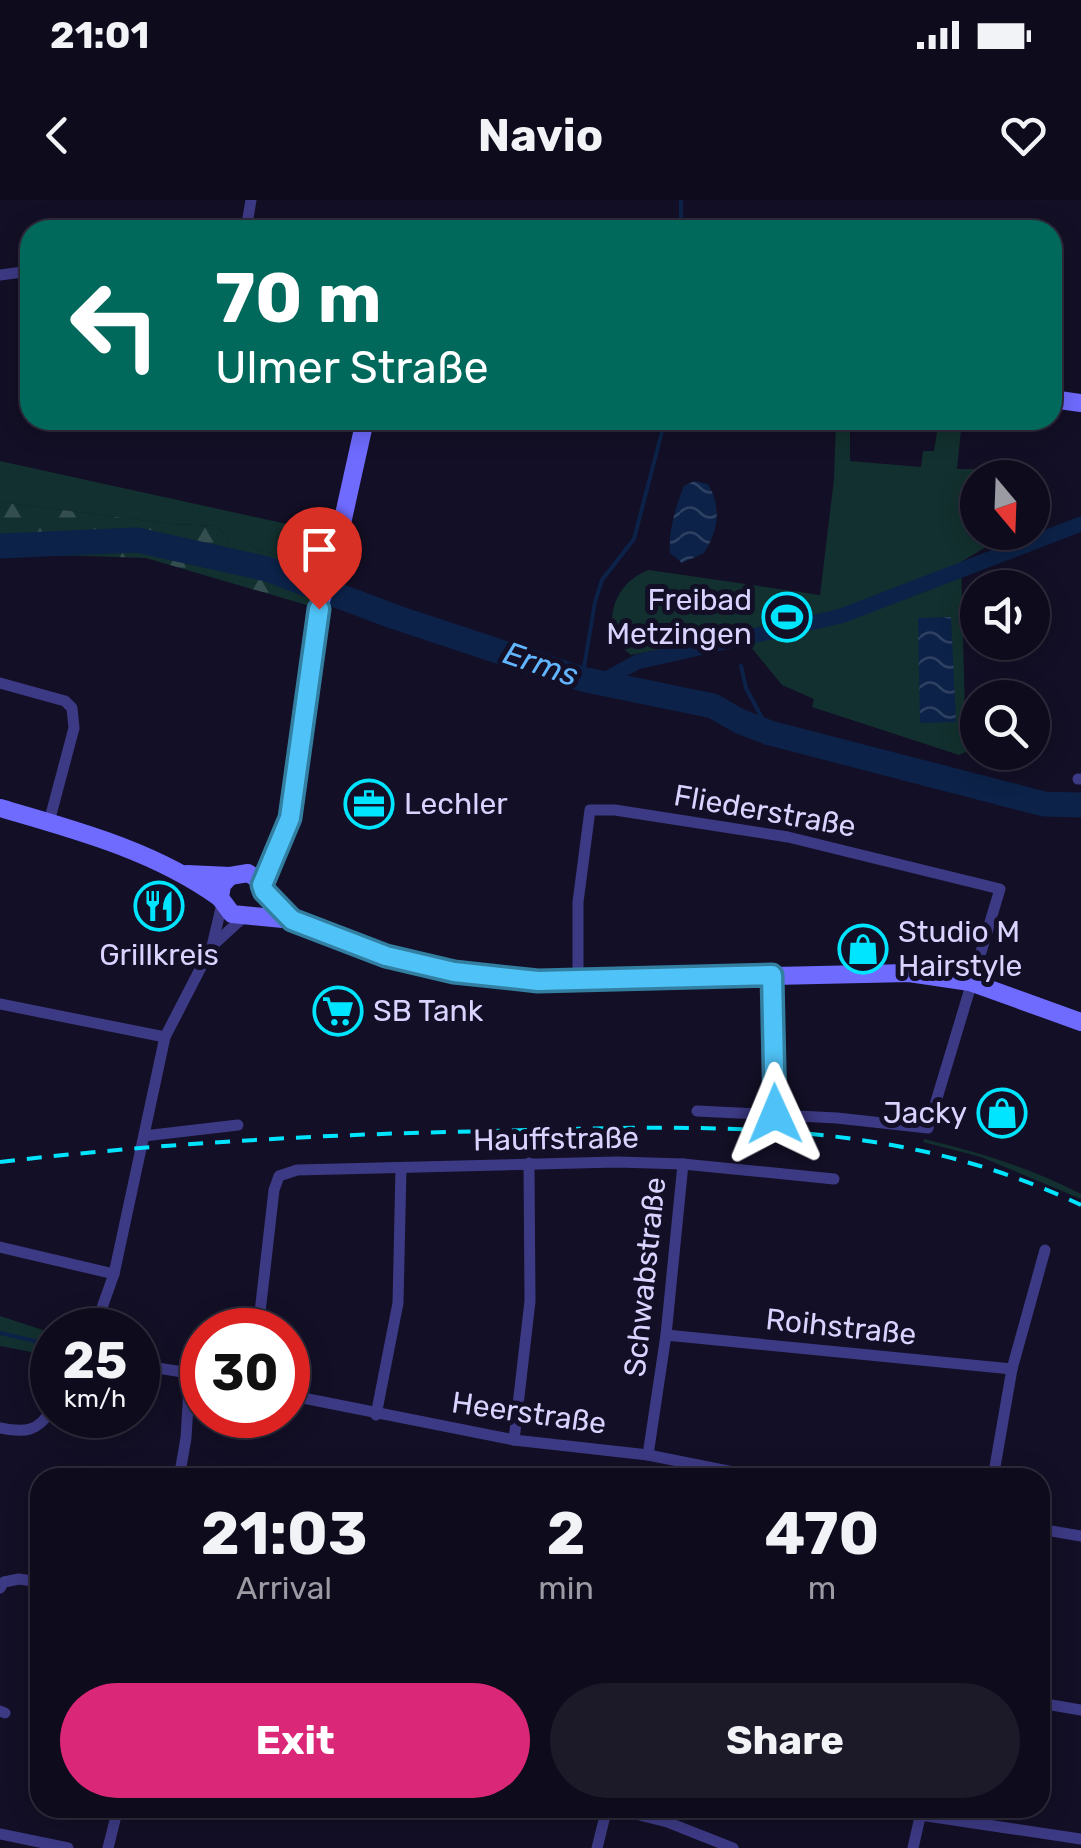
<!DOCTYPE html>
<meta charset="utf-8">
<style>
body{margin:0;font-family:Rubik,sans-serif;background:#1c1929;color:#f1f3f6;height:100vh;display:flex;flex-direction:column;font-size:38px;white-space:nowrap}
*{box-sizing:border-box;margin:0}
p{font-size:32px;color:#9b9ba3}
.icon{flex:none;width:55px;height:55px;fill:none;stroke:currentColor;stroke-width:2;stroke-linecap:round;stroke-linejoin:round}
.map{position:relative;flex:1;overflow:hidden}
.sheet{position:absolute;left:30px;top:1268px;width:1020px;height:350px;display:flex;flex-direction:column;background:#0e0b1c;border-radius:30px;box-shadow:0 5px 25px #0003,0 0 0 2px #2e2b3b}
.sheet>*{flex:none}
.guide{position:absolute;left:20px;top:20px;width:1042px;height:210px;border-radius:30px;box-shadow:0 5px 25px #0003,0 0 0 2px #2e2b3b;background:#00695c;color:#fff;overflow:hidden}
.needle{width:65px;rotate:161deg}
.tools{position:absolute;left:960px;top:260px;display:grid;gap:20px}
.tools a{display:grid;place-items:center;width:90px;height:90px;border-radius:50%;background:#0e0b1c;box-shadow:0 5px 25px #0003,0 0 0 2px #2e2b3b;font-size:50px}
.speed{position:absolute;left:30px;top:1108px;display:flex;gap:20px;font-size:50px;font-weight:700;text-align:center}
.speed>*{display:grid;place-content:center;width:130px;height:130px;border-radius:50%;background:#0e0b1c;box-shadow:0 5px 25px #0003,0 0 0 2px #2e2b3b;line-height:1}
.speed small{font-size:25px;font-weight:400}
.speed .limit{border:15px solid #d22;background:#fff;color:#111}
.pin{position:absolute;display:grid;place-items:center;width:85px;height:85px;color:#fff;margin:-102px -42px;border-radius:50% 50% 50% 0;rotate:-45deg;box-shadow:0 0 10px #0007}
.pin .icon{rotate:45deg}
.me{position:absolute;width:110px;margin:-55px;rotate:359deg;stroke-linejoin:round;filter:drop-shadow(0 0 8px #0008)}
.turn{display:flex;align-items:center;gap:35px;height:210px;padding:0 30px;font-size:45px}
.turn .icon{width:130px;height:130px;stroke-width:2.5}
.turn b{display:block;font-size:70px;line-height:85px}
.eta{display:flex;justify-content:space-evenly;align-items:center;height:170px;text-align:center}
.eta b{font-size:60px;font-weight:700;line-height:70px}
.cta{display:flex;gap:20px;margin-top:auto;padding:20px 30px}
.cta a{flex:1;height:115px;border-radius:60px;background:#db2777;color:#fff;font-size:40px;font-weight:700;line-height:115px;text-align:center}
.cta a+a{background:#1c1929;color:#f1f3f6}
.status{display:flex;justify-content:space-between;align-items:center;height:70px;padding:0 50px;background:#0e0b1c;direction:ltr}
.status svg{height:28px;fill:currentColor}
header{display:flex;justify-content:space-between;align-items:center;height:130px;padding:0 30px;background:#0e0b1c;font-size:45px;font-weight:700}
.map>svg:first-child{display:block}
.grass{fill:#12302f}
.forest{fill:url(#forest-firs)}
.water{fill:url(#water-waves)}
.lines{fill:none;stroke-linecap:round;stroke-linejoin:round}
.stream{stroke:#0c2248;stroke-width:4}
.canal{stroke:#0c2248;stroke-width:15}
.river{stroke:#0c2248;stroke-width:25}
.street{stroke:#3d3a85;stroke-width:11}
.secondary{stroke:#6f6bff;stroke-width:18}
.rail{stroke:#00e5ff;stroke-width:4;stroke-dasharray:15 12;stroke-linecap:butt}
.route-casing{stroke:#337fa1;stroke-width:25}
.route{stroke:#4fc3f7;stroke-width:18}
.labels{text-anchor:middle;stroke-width:10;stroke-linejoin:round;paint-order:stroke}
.poi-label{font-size:30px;fill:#d9d4ff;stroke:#130f26;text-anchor:start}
.street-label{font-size:30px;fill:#d9d4ff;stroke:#130f26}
.water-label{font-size:32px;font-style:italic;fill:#62b6ff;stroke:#130f26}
</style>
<div class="status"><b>21:01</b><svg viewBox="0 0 49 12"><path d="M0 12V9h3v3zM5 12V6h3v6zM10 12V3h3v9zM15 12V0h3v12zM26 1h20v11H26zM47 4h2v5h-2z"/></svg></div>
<header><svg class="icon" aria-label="back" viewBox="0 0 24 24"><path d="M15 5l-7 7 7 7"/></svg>Navio<svg class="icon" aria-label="heart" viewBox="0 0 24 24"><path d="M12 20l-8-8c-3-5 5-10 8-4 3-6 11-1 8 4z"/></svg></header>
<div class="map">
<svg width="1081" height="1648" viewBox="0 0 1081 1648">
<defs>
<pattern id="forest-firs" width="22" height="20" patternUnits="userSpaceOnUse" patternTransform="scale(2.5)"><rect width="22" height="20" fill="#12302f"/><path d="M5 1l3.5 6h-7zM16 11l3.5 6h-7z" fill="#344d4e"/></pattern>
<pattern id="water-waves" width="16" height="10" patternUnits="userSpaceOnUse" patternTransform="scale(2.5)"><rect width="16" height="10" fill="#0c2248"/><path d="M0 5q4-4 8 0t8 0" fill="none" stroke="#2f4163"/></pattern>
</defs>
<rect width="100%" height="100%" fill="#130f26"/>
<g class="grass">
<path d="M836 220H840V230L850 231V261L921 267 923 251H934L939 220H962L957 269H996V277L978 278V332L992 333 991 344 961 362 966 552 959 555 812 507 814 499 782 485 741 435 631 455C597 430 613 382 649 370L820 395 834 279Z"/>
<path d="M0 261 328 333 325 349H323L319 368 257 349 243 340H230L216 326 172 324 0 302Z"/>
<path d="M924 939C979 952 1031 968 1081 994V999L981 957 923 942Z"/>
<path d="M0 1116 52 1133V1156L0 1146Z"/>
</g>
<path class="forest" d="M0 302 172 324 216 326 230 340H243L257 349 319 368 310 406 146 358 0 353Z"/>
<g class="water">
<path d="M694 281 708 284C722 307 718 331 704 353L682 363 670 353C668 332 676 305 684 286Z"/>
<path d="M951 417 956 522 920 523 918 418Z"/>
</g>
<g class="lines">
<g class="stream">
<path d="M681 30V0"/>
<path d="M741 466 746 488 770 533"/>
<path d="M582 479 595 402 602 380 634 339 665 220"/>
<path d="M0 1133 52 1145"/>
</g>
<path class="canal" d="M599 483 637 462 841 416 1081 324"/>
<path class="river" d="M0 346 137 340 267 369 395 417 582 479 713 506 739 521 770 533 1044 604 1081 605"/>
<g class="street">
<path d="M246 30 251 0"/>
<path d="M0 75 30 71"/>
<path d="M0 483 65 501 72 508 74 528 49 622"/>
<path d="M1078 579H1081"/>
<path d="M212 746 245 716"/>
<path d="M772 775 775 914"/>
<path d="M578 781V702L590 610H615L788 637 1000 689 928 928 837 918 697 911"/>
<path d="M0 804 165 837"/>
<path d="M144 936 238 925"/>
<path d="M0 1047 114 1074"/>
<path d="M94 1130 114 1074 165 837 212 746 222 704"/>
<path d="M258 1130 274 990 279 976 297 970 617 962 683 964 834 979"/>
<path d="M666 1135 1012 1169"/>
<path d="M138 1165 202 1175"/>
<path d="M288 1195 514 1240 648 1255 764 1278"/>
<path d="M376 1215 398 1103 401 968"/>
<path d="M0 1228C25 1233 38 1232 52 1209"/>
<path d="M514 1240 530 1101 529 963"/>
<path d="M648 1255 666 1135 683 964"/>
<path d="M179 1278 186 1238 190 1173"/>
<path d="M993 1278 1012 1169 1045 1050"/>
<path d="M1040 1329 1081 1336"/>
<path d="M0 1388 4 1382 19 1379 40 1382"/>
<path d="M1040 1503 1081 1510"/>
<path d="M0 1511 5 1513"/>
<path d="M612 1608 667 1622 733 1648"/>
<path d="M920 1615 1081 1639"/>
<path d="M0 1634 68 1648"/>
<path d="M108 1648 118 1608"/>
<path d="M597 1648 607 1608"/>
<path d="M913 1648 922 1608"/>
</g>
<g class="secondary">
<path d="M1052 199 1081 203"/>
<path d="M0 608C76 630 155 651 220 698"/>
<path d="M187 674 230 676 248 673 259 680 264 691 292 719"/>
<path d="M230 676 222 685 220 698 232 714 293 720 386 756 427 768 504 780 538 781 909 773 970 782 1081 822"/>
<path d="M262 685 290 619 319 409 341 328 365 220"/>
</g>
<path class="rail" d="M0 962C163 943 328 934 492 931 696 926 893 915 1081 1005"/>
</g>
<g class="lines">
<g class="route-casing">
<path id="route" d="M319 409 290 618 262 685 264 691 292 720 386 756 454 772 538 781 772 775 775 914"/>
</g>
<use href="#route" class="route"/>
</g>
<defs>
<g id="stadium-ring" transform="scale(2.5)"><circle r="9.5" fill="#130f26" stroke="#00e5ff" stroke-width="1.5"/><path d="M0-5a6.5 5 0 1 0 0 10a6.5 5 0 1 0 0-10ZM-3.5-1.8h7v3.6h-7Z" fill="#00e5ff"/></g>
<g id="office-ring" transform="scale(2.5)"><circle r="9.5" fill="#130f26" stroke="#00e5ff" stroke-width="1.5"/><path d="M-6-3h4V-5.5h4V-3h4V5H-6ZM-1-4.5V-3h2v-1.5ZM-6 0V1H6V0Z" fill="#00e5ff"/></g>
<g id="restaurant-ring" transform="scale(2.5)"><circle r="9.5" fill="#130f26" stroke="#00e5ff" stroke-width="1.5"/><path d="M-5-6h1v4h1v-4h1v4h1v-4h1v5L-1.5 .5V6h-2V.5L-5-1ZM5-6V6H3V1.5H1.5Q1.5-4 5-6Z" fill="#00e5ff"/></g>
<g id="shop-ring" transform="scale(2.5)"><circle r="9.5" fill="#130f26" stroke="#00e5ff" stroke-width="1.5"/><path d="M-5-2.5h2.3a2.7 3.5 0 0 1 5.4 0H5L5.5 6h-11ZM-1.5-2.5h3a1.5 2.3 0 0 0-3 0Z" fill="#00e5ff"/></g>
<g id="supermarket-ring" transform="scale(2.5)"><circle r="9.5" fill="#130f26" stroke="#00e5ff" stroke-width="1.5"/><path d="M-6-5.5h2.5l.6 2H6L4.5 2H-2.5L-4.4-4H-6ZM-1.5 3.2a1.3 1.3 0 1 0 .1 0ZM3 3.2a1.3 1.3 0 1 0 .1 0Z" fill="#00e5ff"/></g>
</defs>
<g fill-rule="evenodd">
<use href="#stadium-ring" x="787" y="417"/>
<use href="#office-ring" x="369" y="604"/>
<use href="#restaurant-ring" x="159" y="706"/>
<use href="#shop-ring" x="863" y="749"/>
<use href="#supermarket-ring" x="338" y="811"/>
<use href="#shop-ring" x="1002" y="913"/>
</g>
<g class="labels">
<g class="poi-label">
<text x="752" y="410" text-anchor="end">Freibad<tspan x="752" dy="34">Metzingen</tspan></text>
<text x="404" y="614">Lechler</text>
<text x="898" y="742">Studio M<tspan x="898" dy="34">Hairstyle</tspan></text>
<text x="159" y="765" text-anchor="middle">Grillkreis</text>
<text x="373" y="821">SB Tank</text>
<text x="967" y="923" text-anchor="end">Jacky</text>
</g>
<g class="street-label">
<text transform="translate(765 611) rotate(10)" y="10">Fliederstraße</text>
<text transform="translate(556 939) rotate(-1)" y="10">Hauffstraße</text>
<text transform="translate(645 1077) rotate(-84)" y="10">Schwabstraße</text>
<text transform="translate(841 1127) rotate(6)" y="10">Roihstraße</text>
<text transform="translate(529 1213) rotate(8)" y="10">Heerstraße</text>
</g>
<g class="water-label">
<text transform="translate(541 464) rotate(19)" y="11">Erms</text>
</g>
</g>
</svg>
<div class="tools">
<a><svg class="needle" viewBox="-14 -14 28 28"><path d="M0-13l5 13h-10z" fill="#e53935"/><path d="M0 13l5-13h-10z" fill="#9b9ba3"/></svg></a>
<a><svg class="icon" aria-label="sound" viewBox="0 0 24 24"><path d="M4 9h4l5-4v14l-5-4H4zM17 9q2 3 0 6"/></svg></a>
<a><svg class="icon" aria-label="search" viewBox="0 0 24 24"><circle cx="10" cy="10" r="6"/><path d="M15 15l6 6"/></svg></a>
</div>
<div class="speed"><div>25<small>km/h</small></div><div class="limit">30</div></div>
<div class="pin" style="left:319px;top:409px;background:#d93025"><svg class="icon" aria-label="arrive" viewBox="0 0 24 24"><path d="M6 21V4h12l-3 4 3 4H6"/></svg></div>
<svg class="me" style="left:775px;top:914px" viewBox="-20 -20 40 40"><path d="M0-17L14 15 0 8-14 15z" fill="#4fc3f7" stroke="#fff" stroke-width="4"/></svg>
<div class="guide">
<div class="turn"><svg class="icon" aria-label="left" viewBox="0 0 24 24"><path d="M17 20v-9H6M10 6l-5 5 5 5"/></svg><div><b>70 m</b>Ulmer Straße</div></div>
</div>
<section class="sheet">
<div class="eta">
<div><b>21:03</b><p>Arrival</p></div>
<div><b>2</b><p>min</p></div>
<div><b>470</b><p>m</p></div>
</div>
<div class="cta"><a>Exit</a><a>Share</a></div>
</section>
</div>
